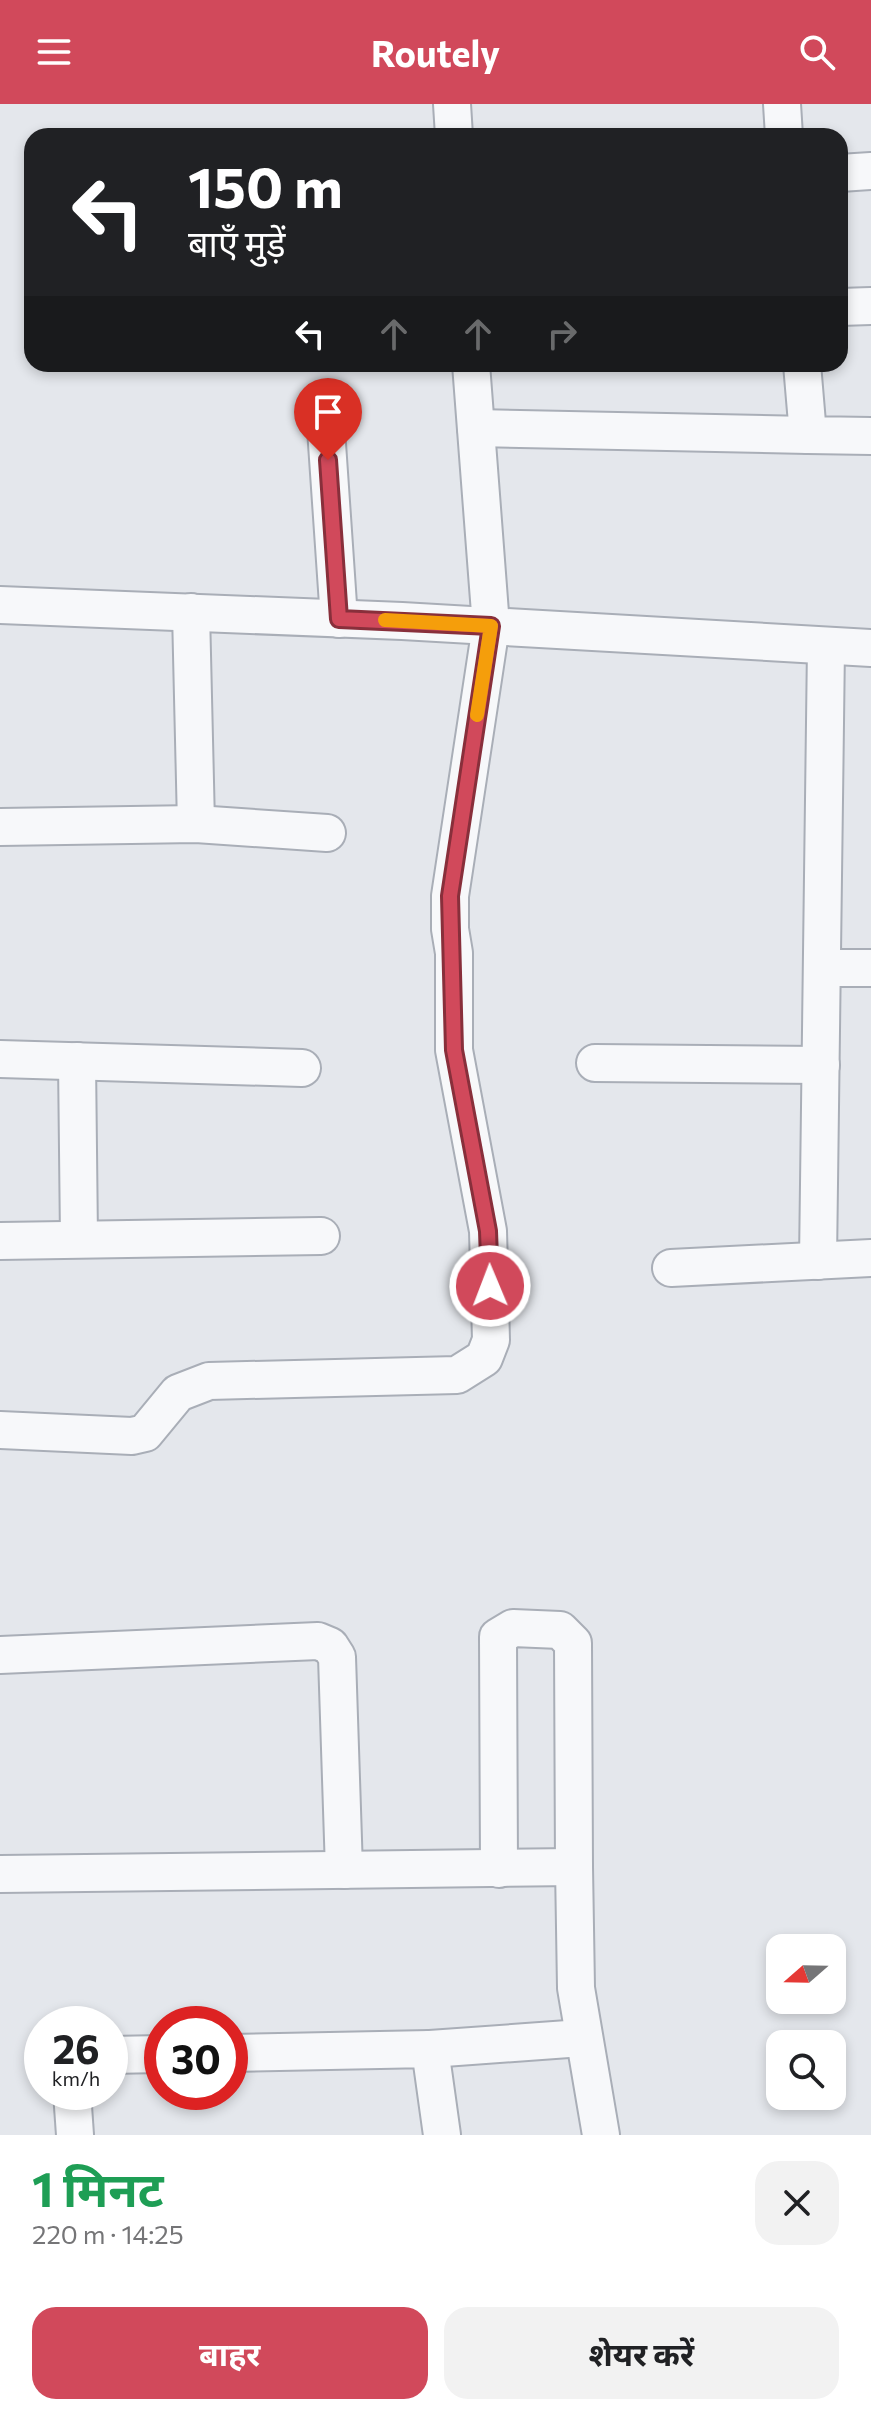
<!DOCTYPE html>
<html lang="hi">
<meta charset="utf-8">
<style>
body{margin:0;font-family:Commissioner,"Noto Sans Devanagari",sans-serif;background:#f2f2f2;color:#202124;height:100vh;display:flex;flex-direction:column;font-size:30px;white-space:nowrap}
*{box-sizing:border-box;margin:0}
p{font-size:26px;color:#757577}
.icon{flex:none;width:44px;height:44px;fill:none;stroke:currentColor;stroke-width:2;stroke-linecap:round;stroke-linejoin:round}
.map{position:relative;height:2031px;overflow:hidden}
.details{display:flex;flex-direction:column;background:#fff;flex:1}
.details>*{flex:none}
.hud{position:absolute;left:24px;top:24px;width:824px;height:244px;border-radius:24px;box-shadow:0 4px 12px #0003;background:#202124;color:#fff;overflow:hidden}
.needle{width:52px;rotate:250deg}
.fabs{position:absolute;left:766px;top:1830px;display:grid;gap:16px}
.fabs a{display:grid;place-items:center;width:80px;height:80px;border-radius:16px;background:#fff;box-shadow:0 4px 12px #0003;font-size:40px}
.speed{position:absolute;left:24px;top:1902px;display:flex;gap:16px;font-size:40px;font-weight:700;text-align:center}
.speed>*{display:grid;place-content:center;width:104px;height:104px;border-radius:50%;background:#fff;box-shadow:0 4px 12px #0003;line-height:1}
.speed small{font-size:20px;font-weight:400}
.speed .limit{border:12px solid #d22;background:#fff;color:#111}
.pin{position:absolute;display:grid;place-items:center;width:68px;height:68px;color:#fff;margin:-82px -34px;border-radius:50% 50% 50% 0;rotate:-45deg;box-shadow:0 0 8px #0007}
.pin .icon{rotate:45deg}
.me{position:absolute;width:88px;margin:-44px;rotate:359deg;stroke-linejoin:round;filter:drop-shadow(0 0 6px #0008)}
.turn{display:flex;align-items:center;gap:28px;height:168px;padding:0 32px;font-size:36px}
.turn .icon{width:104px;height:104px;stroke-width:2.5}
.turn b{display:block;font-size:56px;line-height:68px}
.lanes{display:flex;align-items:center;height:76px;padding:0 32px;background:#0003;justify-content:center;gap:40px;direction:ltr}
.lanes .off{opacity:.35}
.round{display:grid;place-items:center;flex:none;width:84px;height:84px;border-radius:24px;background:#f2f2f2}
.headline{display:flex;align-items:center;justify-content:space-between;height:136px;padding:0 32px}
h1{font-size:48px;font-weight:700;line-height:60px;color:#1e9e55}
.primary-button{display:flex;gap:16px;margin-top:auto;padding:16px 32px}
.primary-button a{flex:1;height:92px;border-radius:24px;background:#d1495b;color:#fff;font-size:32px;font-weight:700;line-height:92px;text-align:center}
.primary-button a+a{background:#f2f2f2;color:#202124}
header{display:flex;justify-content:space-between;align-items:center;height:104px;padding:0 32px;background:#d1495b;color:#fff;font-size:36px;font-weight:700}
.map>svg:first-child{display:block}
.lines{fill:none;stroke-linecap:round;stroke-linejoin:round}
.street-casing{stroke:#a9aeb7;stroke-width:40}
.street{stroke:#f7f8fa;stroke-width:36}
.route-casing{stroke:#882f3b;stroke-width:20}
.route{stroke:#d1495b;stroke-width:14}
.slow{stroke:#f59e0b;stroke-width:14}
</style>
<header><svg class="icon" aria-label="menu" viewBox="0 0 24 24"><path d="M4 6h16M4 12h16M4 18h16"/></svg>Routely<svg class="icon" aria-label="search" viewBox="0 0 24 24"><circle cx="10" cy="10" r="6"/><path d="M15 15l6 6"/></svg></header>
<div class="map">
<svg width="871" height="2031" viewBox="0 0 871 2031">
<rect width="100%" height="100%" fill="#e4e7ec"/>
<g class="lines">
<g class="street-casing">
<g id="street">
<path d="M452 0 454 32"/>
<path d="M782 0 784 32"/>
<path d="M840 69 871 67"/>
<path d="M840 203 871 202"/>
<path d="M802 260 808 331 871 332"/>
<path d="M476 324 808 331"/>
<path d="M326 325 339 515"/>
<path d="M0 501 402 517 871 544"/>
<path d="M191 508 196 720"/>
<path d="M0 723 196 720 327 729"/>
<path d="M822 864H871"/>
<path d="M0 955 302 964"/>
<path d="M77 957 79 1135"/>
<path d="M595 959 821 961"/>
<path d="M0 1137 321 1132"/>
<path d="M818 1157 826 542"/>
<path d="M671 1164 871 1154"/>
<path d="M0 1326 132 1332 145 1329 178 1289 209 1277 457 1271 484 1254 491 1236 488 1127 454 946V849L450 825V792L491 522 471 260"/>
<path d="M0 1551 318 1537 330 1542 337 1553 344 1766"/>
<path d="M499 1765 498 1533 513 1524 560 1526 573 1539 574 1763"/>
<path d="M0 1770 574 1763 576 1884 601 2031"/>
<path d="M430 1945 582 1934"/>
<path d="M230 1949 430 1945 442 2031"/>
<path d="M110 1951 162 1950"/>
<path d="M72 1988 75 2031"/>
</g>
</g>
<use href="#street" class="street"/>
</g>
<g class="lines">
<g class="route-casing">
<path id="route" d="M328 356 339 515 491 522 450 792 454 946 488 1127 490 1182"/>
</g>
<use href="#route" class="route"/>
<path class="slow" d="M385 516 491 522 477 611"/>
</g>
</svg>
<div class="fabs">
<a><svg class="needle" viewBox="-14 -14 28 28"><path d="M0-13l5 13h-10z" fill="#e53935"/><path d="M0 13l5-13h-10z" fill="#757577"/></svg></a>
<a><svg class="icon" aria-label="search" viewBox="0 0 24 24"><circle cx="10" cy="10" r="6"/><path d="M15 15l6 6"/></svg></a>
</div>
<div class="speed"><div>26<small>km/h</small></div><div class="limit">30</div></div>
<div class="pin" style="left:328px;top:356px;background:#d93025"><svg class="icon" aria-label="arrive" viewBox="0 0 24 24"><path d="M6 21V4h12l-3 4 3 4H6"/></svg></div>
<svg class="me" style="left:490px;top:1182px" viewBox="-20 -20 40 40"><circle r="17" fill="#d1495b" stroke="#fff" stroke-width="3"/><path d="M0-11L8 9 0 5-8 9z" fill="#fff"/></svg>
<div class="hud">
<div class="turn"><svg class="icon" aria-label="left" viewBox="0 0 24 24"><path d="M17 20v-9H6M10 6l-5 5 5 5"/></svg><div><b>150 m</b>बाएँ मुड़ें</div></div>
<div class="lanes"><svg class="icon" aria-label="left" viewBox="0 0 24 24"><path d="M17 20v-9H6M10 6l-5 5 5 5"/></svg><svg class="icon off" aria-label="ahead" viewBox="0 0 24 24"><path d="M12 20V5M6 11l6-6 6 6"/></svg><svg class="icon off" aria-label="ahead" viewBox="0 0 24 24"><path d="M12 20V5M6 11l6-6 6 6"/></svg><svg class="icon off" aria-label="right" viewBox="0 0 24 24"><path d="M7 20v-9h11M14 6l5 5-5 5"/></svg></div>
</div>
</div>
<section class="details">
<div class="headline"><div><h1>1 मिनट</h1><p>220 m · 14:25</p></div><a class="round"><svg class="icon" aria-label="close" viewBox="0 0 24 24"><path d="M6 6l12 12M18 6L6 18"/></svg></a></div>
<div class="primary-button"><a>बाहर</a><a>शेयर करें</a></div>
</section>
